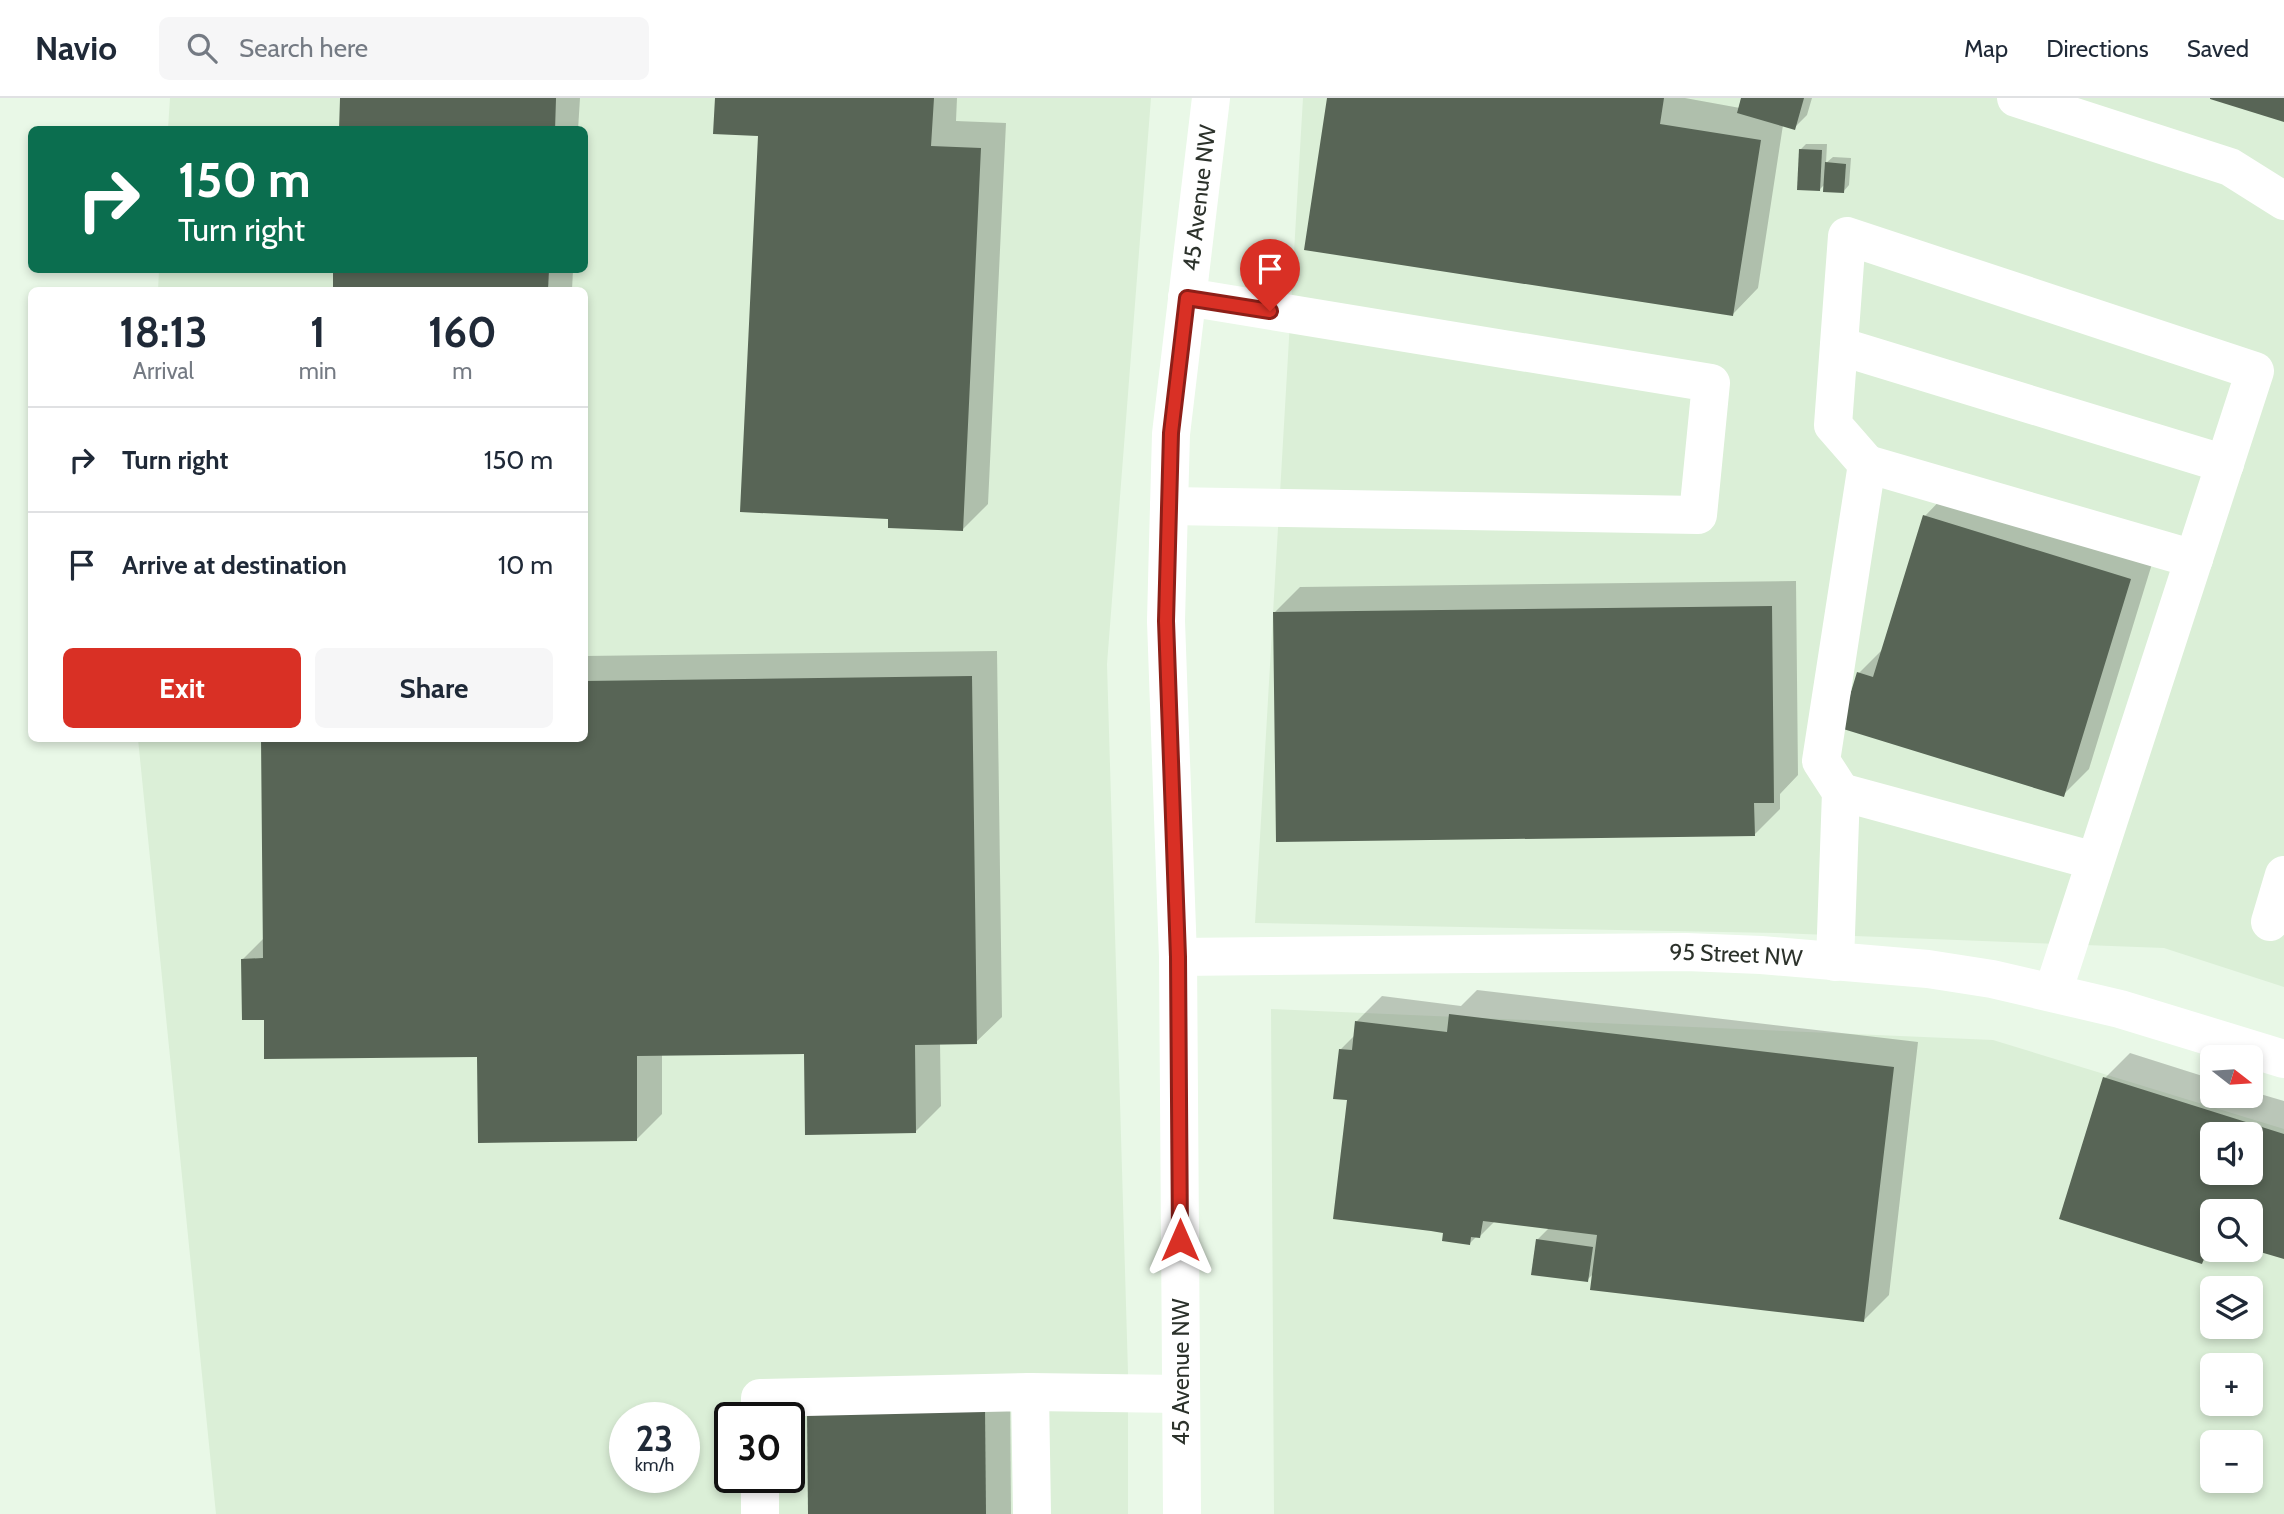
<!DOCTYPE html>
<meta charset="utf-8">
<style>
body{margin:0;font-family:Cabin,sans-serif;background:#f6f6f7;color:#1f2937;height:100vh;display:flex;flex-direction:column;font-size:26px;white-space:nowrap}
*{box-sizing:border-box;margin:0}
p{font-size:23px;color:#747a83}
.icon{flex:none;width:38px;height:38px;fill:none;stroke:currentColor;stroke-width:2;stroke-linecap:round;stroke-linejoin:round}
.map{position:relative;flex:1;overflow:hidden}
.panel{position:absolute;left:28px;top:189px;width:560px;height:455px;display:flex;flex-direction:column;background:#fff;border-radius:10px;box-shadow:0 4px 10px #0003}
.panel>*{flex:none}
.banner{position:absolute;left:28px;top:28px;width:560px;height:147px;border-radius:10px;box-shadow:0 4px 10px #0003;background:#0b6e4f;color:#fff;overflow:hidden}
.needle{width:46px;rotate:107deg}
.controls{position:absolute;left:2200px;top:947px;display:grid;gap:14px}
.controls a{display:grid;place-items:center;width:63px;height:63px;border-radius:10px;background:#fff;box-shadow:0 4px 10px #0003;font-size:35px}
.speed{position:absolute;left:609px;top:1304px;display:flex;gap:14px;font-size:35px;font-weight:700;text-align:center}
.speed>*{display:grid;place-content:center;width:91px;height:91px;border-radius:50%;background:#fff;box-shadow:0 4px 10px #0003;line-height:1}
.speed small{font-size:18px;font-weight:400}
.speed .limit{border:4px solid #111;border-radius:10px;background:#fff;color:#111}
.pin{position:absolute;display:grid;place-items:center;width:60px;height:60px;color:#fff;margin:-72px -30px;border-radius:50% 50% 50% 0;rotate:-45deg;box-shadow:0 0 7px #0007}
.pin .icon{rotate:45deg}
.me{position:absolute;width:77px;margin:-38px;rotate:0deg;stroke-linejoin:round;filter:drop-shadow(0 0 5px #0008)}
.turn{display:flex;align-items:center;gap:24px;height:147px;padding:0 35px;font-size:32px}
.turn .icon{width:91px;height:91px;stroke-width:2.5}
.turn b{display:block;font-size:49px;line-height:60px}
.eta{display:flex;justify-content:space-evenly;align-items:center;height:119px;text-align:center}
.eta b{font-size:42px;font-weight:700;line-height:49px}
.action{display:flex;gap:14px;margin-top:auto;padding:14px 35px}
.action a{flex:1;height:80px;border-radius:10px;background:#d93025;color:#fff;font-size:28px;font-weight:700;line-height:80px;text-align:center}
.action a+a{background:#f6f6f7;color:#1f2937}
ul{padding:0;list-style:none}
li{display:flex;align-items:center;gap:21px;height:105px;padding:0 35px;border-top:2px solid #e0e1e3}
li div{flex:1}
li b{display:block;font-size:26px}
li em{font-style:normal}
header{display:flex;align-items:center;gap:42px;box-sizing:border-box;height:98px;padding:0 35px;background:#fff;border-bottom:2px solid #e0e1e3}
header strong{font-size:33px}
nav{display:flex;gap:38px;margin-inline-start:auto;font-size:24px}
.search{width:490px;height:63px;background:#f6f6f7;display:flex;align-items:center;gap:18px;box-sizing:border-box;padding:0 24px;border-radius:10px;color:#747a83;font-size:26px}
.map>svg:first-child{display:block}
.built{fill:#dbefd7;fill-rule:evenodd}
.shadow{fill:#0003;fill-rule:evenodd}
.building{fill:#586556;fill-rule:evenodd}
.lines{fill:none;stroke-linecap:round;stroke-linejoin:round}
.minor{stroke:#fff;stroke-width:38}
.route-casing{stroke:#8d1f18;stroke-width:18}
.route{stroke:#d93025;stroke-width:12}
.labels{text-anchor:middle;stroke-width:7;stroke-linejoin:round;paint-order:stroke}
.street-label{font-size:23px;fill:#2c322b;stroke:#fff}
</style>
<header>
<strong>Navio</strong>
<div class="search"><svg class="icon" aria-label="search" viewBox="0 0 24 24"><circle cx="10" cy="10" r="6"/><path d="M15 15l6 6"/></svg>Search here</div>
<nav><a>Map</a><a>Directions</a><a>Saved</a></nav>
</header>
<div class="map">
<svg width="2284" height="1416" viewBox="0 0 2284 1416">
<rect width="100%" height="100%" fill="#e9f8e7"/>
<g class="built">
<path d="M170 0H1151L1107 566 1128 1274V1416H216L138 641 584 640V192H158L159 172H584V32L168 31ZM625 1320H684V1379H625ZM730 1320H789V1379H730Z"/>
<path d="M1303 0H2284V889L2164 850 1777 835 1255 825Z"/>
<path d="M1271 911 1993 942 2284 1031V1416H1274ZM2212 1036H2250V1074H2212ZM2212 1113H2250V1152H2212ZM2212 1190H2250V1228H2212ZM2212 1267H2250V1306H2212ZM2212 1344H2250V1382H2212Z"/>
</g>
<g class="shadow">
<path d="M342 0H580L578 32H341Z"/>
<path d="M717 0H957L956 23 1006 25 988 406 962 432 889 419 759 37Z"/>
<path d="M1329 0H1685L1740 10 1743 0H1812L1807 17 1794 30 1783 27 1758 190 1733 216Z"/>
<path d="M1806 46H1827L1826 65 1833 59 1851 60 1849 87 1843 94 1825 86 1819 92 1800 52Z"/>
<path d="M335 172H573L572 192H334Z"/>
<path d="M1950 392 2155 456 2089 671 2063 697 1859 575 1884 550 1925 418Z"/>
<path d="M1796 483 1798 677 1780 696V711L1754 737 1275 514 1300 489Z"/>
<path d="M997 553 1002 919 976 944 940 945 941 1008 916 1033 806 954 662 956V1016L637 1041 479 957 265 920 243 861 265 839 584 640V558Z"/>
<path d="M1477 892 1918 944 1889 1197 1863 1223 1594 1175 1587 1182 1537 1142 1550 1129 1495 1123 1480 1138H1477L1470 1145 1445 1134 1349 1001 1340 952 1355 937 1356 924 1382 898 1461 908Z"/>
<path d="M2130 955 2212 981V998H2250V993L2284 1003V1159L2250 1113H2212V1152H2214L2202 1164 2105 980ZM2212 1036H2250V1074H2212Z"/>
<path d="M1010 1286 1011 1416H810Z"/>
</g>
<g class="building">
<path d="M340 0H556L555 32H339Z"/>
<path d="M715 0H934L931 48 981 50 963 433 888 430V421L740 414 758 38 713 36Z"/>
<path d="M1327 0H1664L1660 26 1761 42 1733 218 1304 152Z"/>
<path d="M1741 0H1804L1795 32 1737 15Z"/>
<path d="M2284 0V24L2210 1V0Z"/>
<path d="M1799 51 1822 52 1820 93 1797 92Z"/>
<path d="M1825 64 1846 66 1844 95 1823 94Z"/>
<path d="M333 172H549L548 192H333Z"/>
<path d="M1923 417 2131 481 2064 699 1840 630 1857 574 1873 579Z"/>
<path d="M1772 508 1774 705H1754L1755 738 1276 744 1273 514Z"/>
<path d="M972 578 977 946 915 947 916 1035 805 1037 804 956 637 958V1043L478 1045 477 959 264 961V922H242L241 861 263 860 261 640H584V583Z"/>
<path d="M1449 916 1894 969 1864 1224 1590 1192 1597 1137 1483 1123 1480 1140 1471 1139 1470 1147 1442 1143 1443 1135 1431 1133 1333 1121 1347 1002 1333 1001 1339 951 1352 952 1355 923 1447 934Z"/>
<path d="M2103 979 2284 1036V1161L2250 1151V1113H2212V1139L2202 1166 2059 1121ZM2212 1036H2250V1074H2212Z"/>
<path d="M1536 1141 1593 1149 1588 1184 1531 1177Z"/>
<path d="M985 1310 986 1416H808L807 1313Z"/>
</g>
<g class="lines">
<g class="minor">
<path d="M2016 0 2230 69 2284 103"/>
<path d="M1839 248 2225 366"/>
<path d="M1867 366 2194 461"/>
<path d="M1169 408 1698 417 1711 285 1187 199"/>
<path d="M1841 694 2095 763"/>
<path d="M2270 824 2284 777"/>
<path id="s1" d="M1178 859 1686 854 1761 857 1928 871 1992 881 2120 911 2284 961"/>
<path d="M1835 864 1841 694 1821 663 1867 366 1833 327 1847 138 2255 273 2053 894"/>
<path d="M1030 1294 1181 1296"/>
<path d="M760 1320V1300L1030 1294 1032 1416"/>
<path d="M760 1379V1416"/>
<path id="s2" d="M1182 1416 1178 859 1166 523 1168 445 1171 336 1211 0"/>
</g>
</g>
<g class="lines">
<g class="route-casing">
<path id="route" d="M1180 1142 1178 859 1166 523 1171 335 1187 200 1270 213"/>
</g>
<use href="#route" class="route"/>
</g>
<g class="labels">
<g class="street-label">
<text dy="8" stroke="none"><textPath href="#s2" startOffset="1318">45 Avenue NW</textPath></text>
<text dy="8" stroke="none"><textPath href="#s1" startOffset="558">95 Street NW</textPath></text>
<text transform="translate(1181 1274) rotate(-90)" y="8">45 Avenue NW</text>
</g>
</g>
</svg>
<div class="controls">
<a><svg class="needle" viewBox="-14 -14 28 28"><path d="M0-13l5 13h-10z" fill="#e53935"/><path d="M0 13l5-13h-10z" fill="#747a83"/></svg></a>
<a><svg class="icon" aria-label="sound" viewBox="0 0 24 24"><path d="M4 9h4l5-4v14l-5-4H4zM17 9q2 3 0 6"/></svg></a>
<a><svg class="icon" aria-label="search" viewBox="0 0 24 24"><circle cx="10" cy="10" r="6"/><path d="M15 15l6 6"/></svg></a>
<a><svg class="icon" aria-label="layers" viewBox="0 0 24 24"><path d="M12 4l9 5-9 5-9-5zM3 14l9 5 9-5"/></svg></a>
<a>+</a>
<a>−</a>
</div>
<div class="speed"><div>23<small>km/h</small></div><div class="limit">30</div></div>
<div class="pin" style="left:1270px;top:213px;background:#d93025"><svg class="icon" aria-label="arrive" viewBox="0 0 24 24"><path d="M6 21V4h12l-3 4 3 4H6"/></svg></div>
<svg class="me" style="left:1180px;top:1142px" viewBox="-20 -20 40 40"><path d="M0-17L14 15 0 8-14 15z" fill="#d93025" stroke="#fff" stroke-width="4"/></svg>
<div class="banner">
<div class="turn"><svg class="icon" aria-label="right" viewBox="0 0 24 24"><path d="M7 20v-9h11M14 6l5 5-5 5"/></svg><div><b>150 m</b>Turn right</div></div>
</div>
<section class="panel">
<div class="eta">
<div><b>18:13</b><p>Arrival</p></div>
<div><b>1</b><p>min</p></div>
<div><b>160</b><p>m</p></div>
</div>
<ul>
<li><svg class="icon" aria-label="right" viewBox="0 0 24 24"><path d="M7 20v-9h11M14 6l5 5-5 5"/></svg><div><b>Turn right</b></div><em>150 m</em></li>
<li><svg class="icon" aria-label="arrive" viewBox="0 0 24 24"><path d="M6 21V4h12l-3 4 3 4H6"/></svg><div><b>Arrive at destination</b></div><em>10 m</em></li>
</ul>
<div class="action"><a>Exit</a><a>Share</a></div>
</section>
</div>
